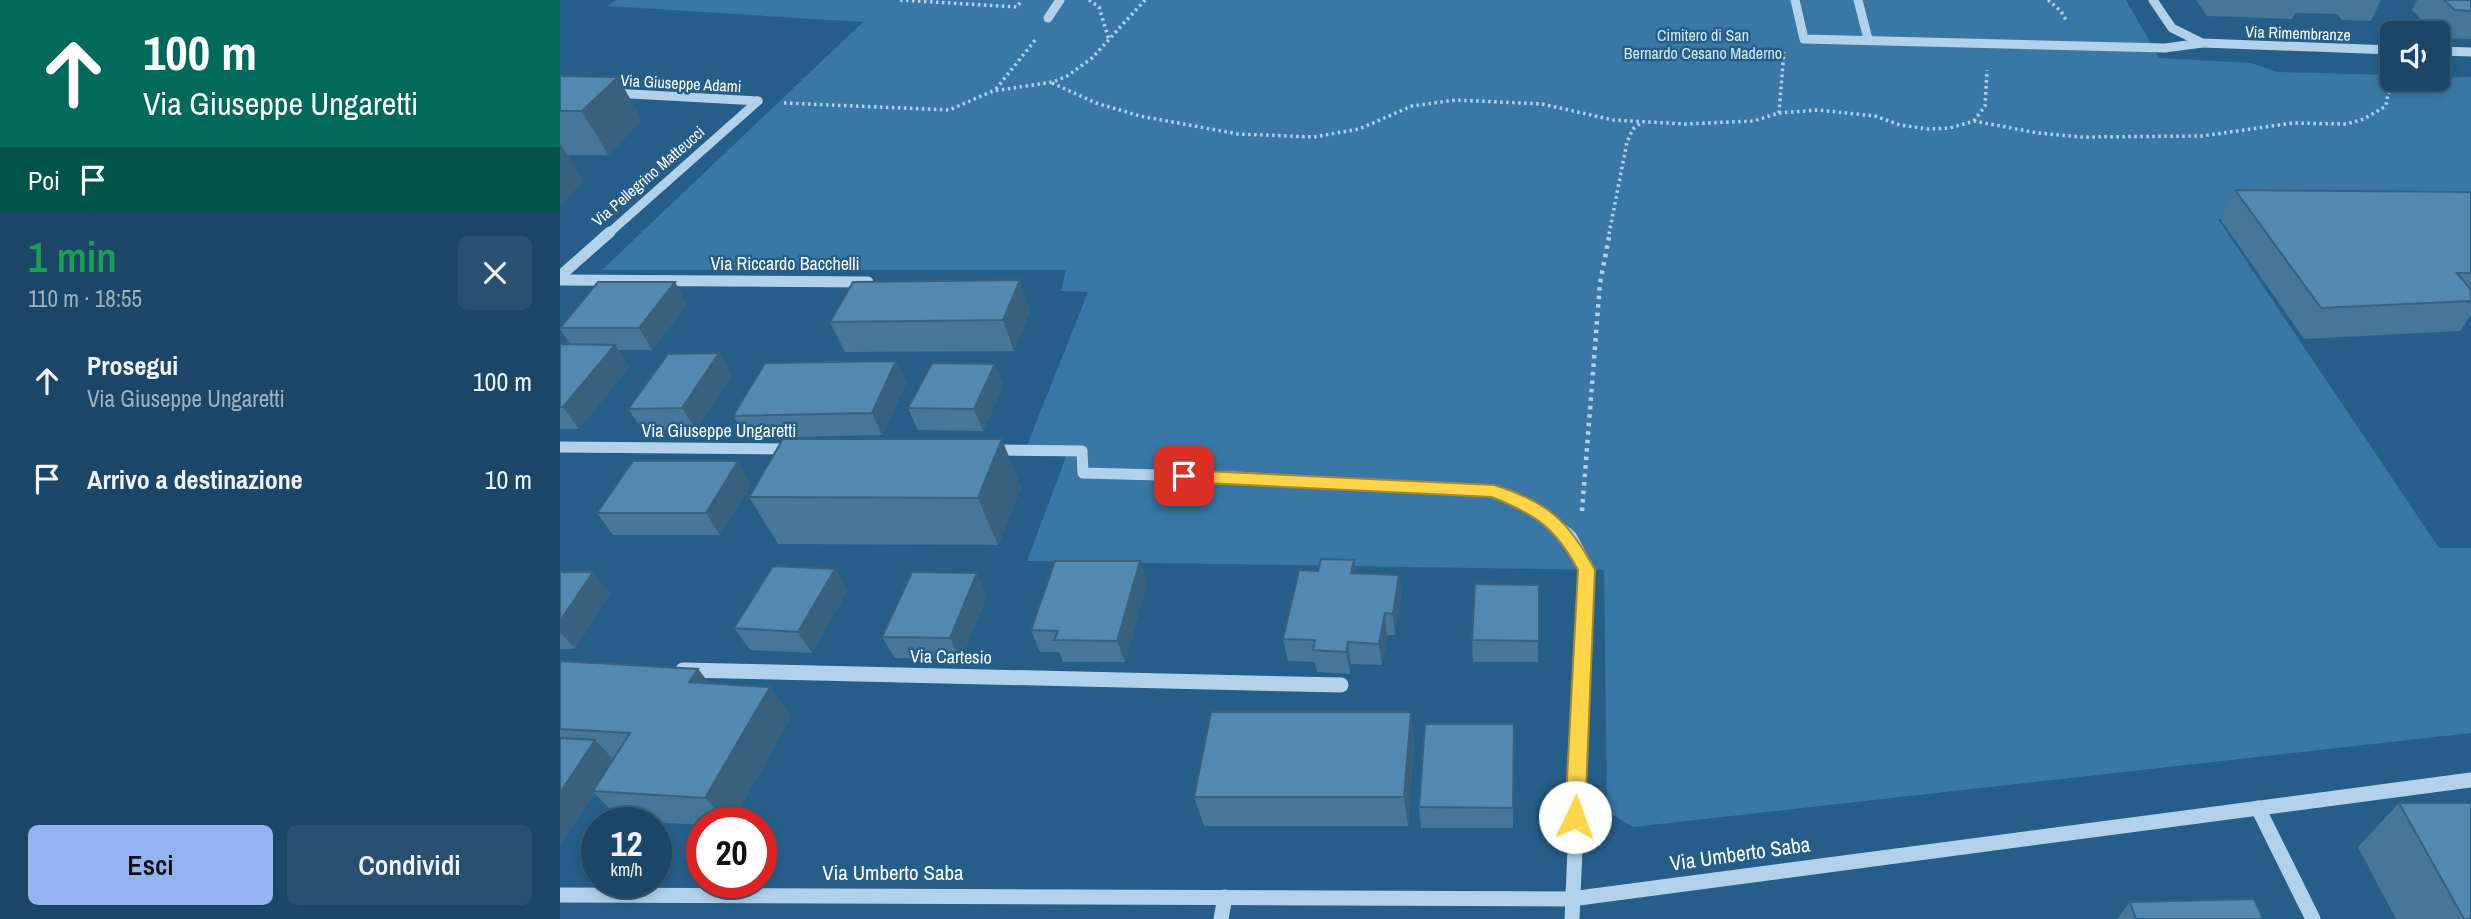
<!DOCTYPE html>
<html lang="it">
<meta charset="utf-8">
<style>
body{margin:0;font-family:"Archivo Narrow",sans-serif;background:#295070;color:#f1f3f6;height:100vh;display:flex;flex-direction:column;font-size:26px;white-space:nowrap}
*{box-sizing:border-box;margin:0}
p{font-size:23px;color:#a0b1c0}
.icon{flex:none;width:38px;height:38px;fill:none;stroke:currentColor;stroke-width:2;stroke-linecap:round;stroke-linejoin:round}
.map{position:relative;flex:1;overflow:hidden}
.sheet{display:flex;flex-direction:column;background:#1c4667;width:560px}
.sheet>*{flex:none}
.guide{background:#00695c;color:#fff;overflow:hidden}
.fabs{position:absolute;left:1820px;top:21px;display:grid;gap:14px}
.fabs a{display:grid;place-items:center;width:70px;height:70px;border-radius:10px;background:#1c4667;box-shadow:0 4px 10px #0003,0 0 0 2px #3a5e7b;font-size:35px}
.speed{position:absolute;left:21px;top:807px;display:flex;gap:14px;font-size:35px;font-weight:700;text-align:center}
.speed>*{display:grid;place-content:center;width:91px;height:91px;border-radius:50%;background:#1c4667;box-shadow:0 4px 10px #0003,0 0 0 2px #3a5e7b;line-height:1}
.speed small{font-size:18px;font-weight:400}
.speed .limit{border:10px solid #d22;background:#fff;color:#111}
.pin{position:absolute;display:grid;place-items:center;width:60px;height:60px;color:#fff;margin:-30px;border-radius:14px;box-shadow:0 4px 10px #0006}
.me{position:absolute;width:77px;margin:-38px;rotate:3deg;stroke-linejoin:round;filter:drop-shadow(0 0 5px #0008)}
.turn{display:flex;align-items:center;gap:24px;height:147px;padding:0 28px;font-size:32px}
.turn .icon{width:91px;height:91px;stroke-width:2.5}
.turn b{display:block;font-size:49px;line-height:60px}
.then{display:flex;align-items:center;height:66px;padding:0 28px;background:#0003;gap:14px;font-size:26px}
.round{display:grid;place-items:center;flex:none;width:74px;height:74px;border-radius:10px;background:#295070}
.summary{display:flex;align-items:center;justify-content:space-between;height:119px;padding:0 28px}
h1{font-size:42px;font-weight:600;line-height:52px;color:#1e9e55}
.cta{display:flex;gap:14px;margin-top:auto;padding:14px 28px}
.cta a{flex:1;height:80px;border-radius:10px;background:#95b2f1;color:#111;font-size:28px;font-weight:600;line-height:80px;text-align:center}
.cta a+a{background:#295070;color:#f1f3f6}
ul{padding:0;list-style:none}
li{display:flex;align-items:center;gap:21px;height:98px;padding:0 28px}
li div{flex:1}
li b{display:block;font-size:26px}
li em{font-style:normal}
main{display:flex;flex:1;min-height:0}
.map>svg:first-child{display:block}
.green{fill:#3978a6}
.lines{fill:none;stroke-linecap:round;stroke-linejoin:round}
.path-far1{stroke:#b1d2ea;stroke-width:3.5;stroke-dasharray:2.5 3.5;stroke-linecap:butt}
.path{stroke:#b1d2ea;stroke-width:4.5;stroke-dasharray:3.5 5;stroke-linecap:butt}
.minor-far2{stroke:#b1d2ea;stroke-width:9}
.minor-far1{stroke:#b1d2ea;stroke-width:11}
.minor{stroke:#b1d2ea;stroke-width:15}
.wall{fill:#467699}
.shaded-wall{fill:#39607d}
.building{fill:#5189b2;stroke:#39607d;stroke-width:2}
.route{fill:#ffd54a;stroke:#a68a30;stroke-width:2}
.labels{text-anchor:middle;stroke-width:5;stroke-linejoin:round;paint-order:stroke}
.far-street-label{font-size:16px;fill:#fff;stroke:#255e89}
.far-park-label{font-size:16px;fill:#d5e9f7;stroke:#255e89}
.street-label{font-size:18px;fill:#fff;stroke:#255e89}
.near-street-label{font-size:21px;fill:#fff;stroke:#255e89}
</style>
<main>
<section class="sheet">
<div class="guide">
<div class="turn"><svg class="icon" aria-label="ahead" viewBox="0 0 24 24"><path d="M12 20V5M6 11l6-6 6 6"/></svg><div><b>100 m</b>Via Giuseppe Ungaretti</div></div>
<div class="then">Poi<svg class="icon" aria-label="arrive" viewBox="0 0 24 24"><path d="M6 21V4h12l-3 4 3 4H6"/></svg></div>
</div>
<div class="summary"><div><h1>1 min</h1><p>110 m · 18:55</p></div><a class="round"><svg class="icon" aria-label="close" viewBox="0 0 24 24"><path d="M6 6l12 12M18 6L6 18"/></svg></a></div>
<ul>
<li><svg class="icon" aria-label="ahead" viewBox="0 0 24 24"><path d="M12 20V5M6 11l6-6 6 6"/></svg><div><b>Prosegui</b><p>Via Giuseppe Ungaretti</p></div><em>100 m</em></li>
<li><svg class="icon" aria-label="arrive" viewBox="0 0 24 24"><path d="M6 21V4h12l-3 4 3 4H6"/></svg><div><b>Arrivo a destinazione</b></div><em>10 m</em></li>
</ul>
<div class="cta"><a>Esci</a><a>Condividi</a></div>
</section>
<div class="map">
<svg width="1911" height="919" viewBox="0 0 1911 919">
<rect width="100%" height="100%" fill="#255e89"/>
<path class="green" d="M56 0H1566L1599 58 1691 63 1717 72 1832 75V79L1911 77V221L1658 219 1879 548H1911V733L1073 827 1053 815 1047 805 1044 570 467 561 507 454 464 453 528 292 501 291 506 270H42L303 22 48 6Z"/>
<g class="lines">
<g class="path-far1">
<path d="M340 0 457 7 462 0"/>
<path d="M529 0 539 7 549 40"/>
<path d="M1488 0 1501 11 1506 20"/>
<path d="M492 83 536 103 580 116 678 134 754 137 799 129 852 106 896 100 982 104 1053 120 1125 124 1193 121 1219 113 1258 110 1315 116 1340 125 1368 129 1390 128 1414 121 1478 133 1521 137 1642 136 1733 123 1786 124 1804 119 1826 106 1828 93 1854 79"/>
<path d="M436 89 476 39"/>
<path d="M224 103 389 110 433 91 493 82 507 76 532 58 585 0"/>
<path d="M1219 113 1224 52"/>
<path d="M1414 121 1425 106 1427 70"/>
<path d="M1049 234 1067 142 1073 129 1082 122"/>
</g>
<path class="path" d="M1022 511 1040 283 1050 232"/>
<g class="minor-far2">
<path d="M1235 0 1244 39 1605 48 1642 43"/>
<path d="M1298 0 1308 39"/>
<path d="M1593 0 1612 28 1642 43 1832 50"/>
<path d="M488 18 500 0"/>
<path d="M1878 51 1911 52"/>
<path d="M53 93 198 101"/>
<path d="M48 234 198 101"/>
</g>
<g class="minor-far1">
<path d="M0 276 50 232"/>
<path d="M0 280 308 282"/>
<path d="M0 447 234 449"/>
<path d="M431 450 522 451 523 473 674 477 934 491 976 508 1005 534"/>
</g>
<g class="minor">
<path d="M1003 532 1010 538 1027 570 1012 919"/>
<path d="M123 670 781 685"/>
<path d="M1698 808 1753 919"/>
<path d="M0 895 1011 899 1911 780"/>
<path d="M661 919 665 897"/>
</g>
</g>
<g class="wall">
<path d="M1636 0H1821L1811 21 1782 20 1777 14 1735 13 1732 19 1647 16Z"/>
<path d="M1857 0H1911V39L1880 38 1878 36V33H1875L1852 10Z"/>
<path d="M0 76 82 120 48 155H7L23 181 0 205Z"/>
<path d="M1675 190 1911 192V315L1900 331 1744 339 1661 220Z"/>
<path d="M127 304 92 350H58L69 367 19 429H0V344H10L0 329V327Z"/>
<path d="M470 311 454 351 285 352 270 322Z"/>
<path d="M159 353 172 375 136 430 83 431 68 409Z"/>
<path d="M336 361 346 383 322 435 187 438 173 416Z"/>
<path d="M435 364 443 386 423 431 358 430 348 408Z"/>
<path d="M191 484 160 535H53L37 513Z"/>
<path d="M461 487 438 545 218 544 189 497Z"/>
<path d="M794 560 796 573 839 575 841 597 835 635H827L822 665 791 664 790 674 757 672 755 662 728 661 723 639 758 571Z"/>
<path d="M580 561 587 583 565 662H503L499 652H480L471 630Z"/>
<path d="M275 569 287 591 252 653 190 650 174 628Z"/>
<path d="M0 572 50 593 15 649H0Z"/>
<path d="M979 585 978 662H913L912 640Z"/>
<path d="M427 595 401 659 335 658 322 637Z"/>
<path d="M0 661 138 669 149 683 210 687 231 717 172 822H142V825L61 820 34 793 0 845Z"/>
<path d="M851 712 854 742 848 826H644L634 797Z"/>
<path d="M954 724 953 828H861L859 807Z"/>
<path d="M1839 803 1911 919H1836L1798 847Z"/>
<path d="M1570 902 1703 919H1557Z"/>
</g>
<g class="shaded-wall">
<path d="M58 77 82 120 48 155 22 111Z"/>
<path d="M0 143 23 181 0 205Z"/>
<path d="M460 280 470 311 454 351 443 320Z"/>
<path d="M115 282 127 304 92 350 79 328Z"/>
<path d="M55 345 69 367 19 429 3 407Z"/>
<path d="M159 353 172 375 136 430 122 408Z"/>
<path d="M336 361 346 383 322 435 312 413Z"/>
<path d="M435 364 443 386 423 431 414 409Z"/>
<path d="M442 439 461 487 438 545 418 498Z"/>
<path d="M178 461 191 484 160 535 146 513Z"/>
<path d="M794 560 797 582 791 573Z"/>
<path d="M580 561 587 583 565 662 557 641Z"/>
<path d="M275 569 287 591 252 653 238 632Z"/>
<path d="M33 572 50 593 15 649 0 632V621Z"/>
<path d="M417 573 427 595 401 659 390 638Z"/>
<path d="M839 575 841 597 835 635 833 614Z"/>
<path d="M825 613 827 635 822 665 819 644Z"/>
<path d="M788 642 791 664 790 674 786 652Z"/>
<path d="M138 669 161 699 129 682Z"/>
<path d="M210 687 231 717 172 822H167L145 798Z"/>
<path d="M851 712 854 742 848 826 844 797Z"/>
<path d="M35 740 55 761 33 791 34 793 0 845V793Z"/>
</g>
<g class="building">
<path d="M1884 0H1911V11L1895 10Z"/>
<path d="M0 76 58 77 22 111H0Z"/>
<path d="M1675 190 1911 192V273H1897L1911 290V301L1761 308Z"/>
<path d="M460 280 443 320 270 322 293 282Z"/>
<path d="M38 282H115L79 328H0Z"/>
<path d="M0 344 55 345 3 407H0Z"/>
<path d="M159 353 122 408 68 409 108 354Z"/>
<path d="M336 361 312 413 173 416 205 363Z"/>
<path d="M372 363 435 364 414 409 348 408Z"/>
<path d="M223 439H442L418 498 189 497Z"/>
<path d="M73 461H178L146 513H37Z"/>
<path d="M761 559 794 560 791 573 839 575 833 614 825 613 819 644 788 642 786 652 753 650 755 640 723 639 739 570 758 571Z"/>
<path d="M495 561H580L557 641 494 640 498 631 471 630Z"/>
<path d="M213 566 275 569 238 632 174 628Z"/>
<path d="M0 572H33L0 621Z"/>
<path d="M352 572 417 573 390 638 322 637Z"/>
<path d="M915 584 979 585V641L912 640Z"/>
<path d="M0 661 138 669 129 682 210 687 145 798 33 791 70 733 0 729Z"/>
<path d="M651 712H851L844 797H634Z"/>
<path d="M865 724H954L953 808 859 807Z"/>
<path d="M0 738 35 740 0 793Z"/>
<path d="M1839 803H1911V919H1904Z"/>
<path d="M1694 899 1703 919H1576L1570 902Z"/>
</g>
<path class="route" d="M624 470 934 485C988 502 1009 521 1035 570L1025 817 1022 823 1015 826 1008 823 1005 817 1018 570C995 527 976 515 932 497L624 482 615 476Z"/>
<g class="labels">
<g class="far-street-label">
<text transform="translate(1738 33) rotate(2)" y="6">Via Rimembranze</text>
<text transform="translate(121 83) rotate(3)" y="6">Via Giuseppe Adami</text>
<text transform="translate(88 176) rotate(-41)" y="6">Via Pellegrino Matteucci</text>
</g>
<g class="far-park-label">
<text x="1143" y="41">Cimitero di San<tspan x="1143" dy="18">Bernardo Cesano Maderno</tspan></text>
</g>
<g class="street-label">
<text x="225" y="270">Via Riccardo Bacchelli</text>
<text x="159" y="437">Via Giuseppe Ungaretti</text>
<text transform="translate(391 657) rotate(1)" y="6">Via Cartesio</text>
</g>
<g class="near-street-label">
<text transform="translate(1180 854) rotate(-8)" y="7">Via Umberto Saba</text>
<text x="333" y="880">Via Umberto Saba</text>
</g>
</g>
</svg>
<div class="fabs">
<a><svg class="icon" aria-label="sound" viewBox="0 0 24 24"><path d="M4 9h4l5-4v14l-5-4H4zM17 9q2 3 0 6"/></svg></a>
</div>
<div class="speed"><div>12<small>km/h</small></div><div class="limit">20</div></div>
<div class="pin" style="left:624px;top:476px;background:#d93025"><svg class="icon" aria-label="arrive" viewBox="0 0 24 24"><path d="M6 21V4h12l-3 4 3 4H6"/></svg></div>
<svg class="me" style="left:1015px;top:817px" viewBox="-20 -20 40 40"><circle r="19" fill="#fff"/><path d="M0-13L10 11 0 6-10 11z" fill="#ffd54a"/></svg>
</div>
</main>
